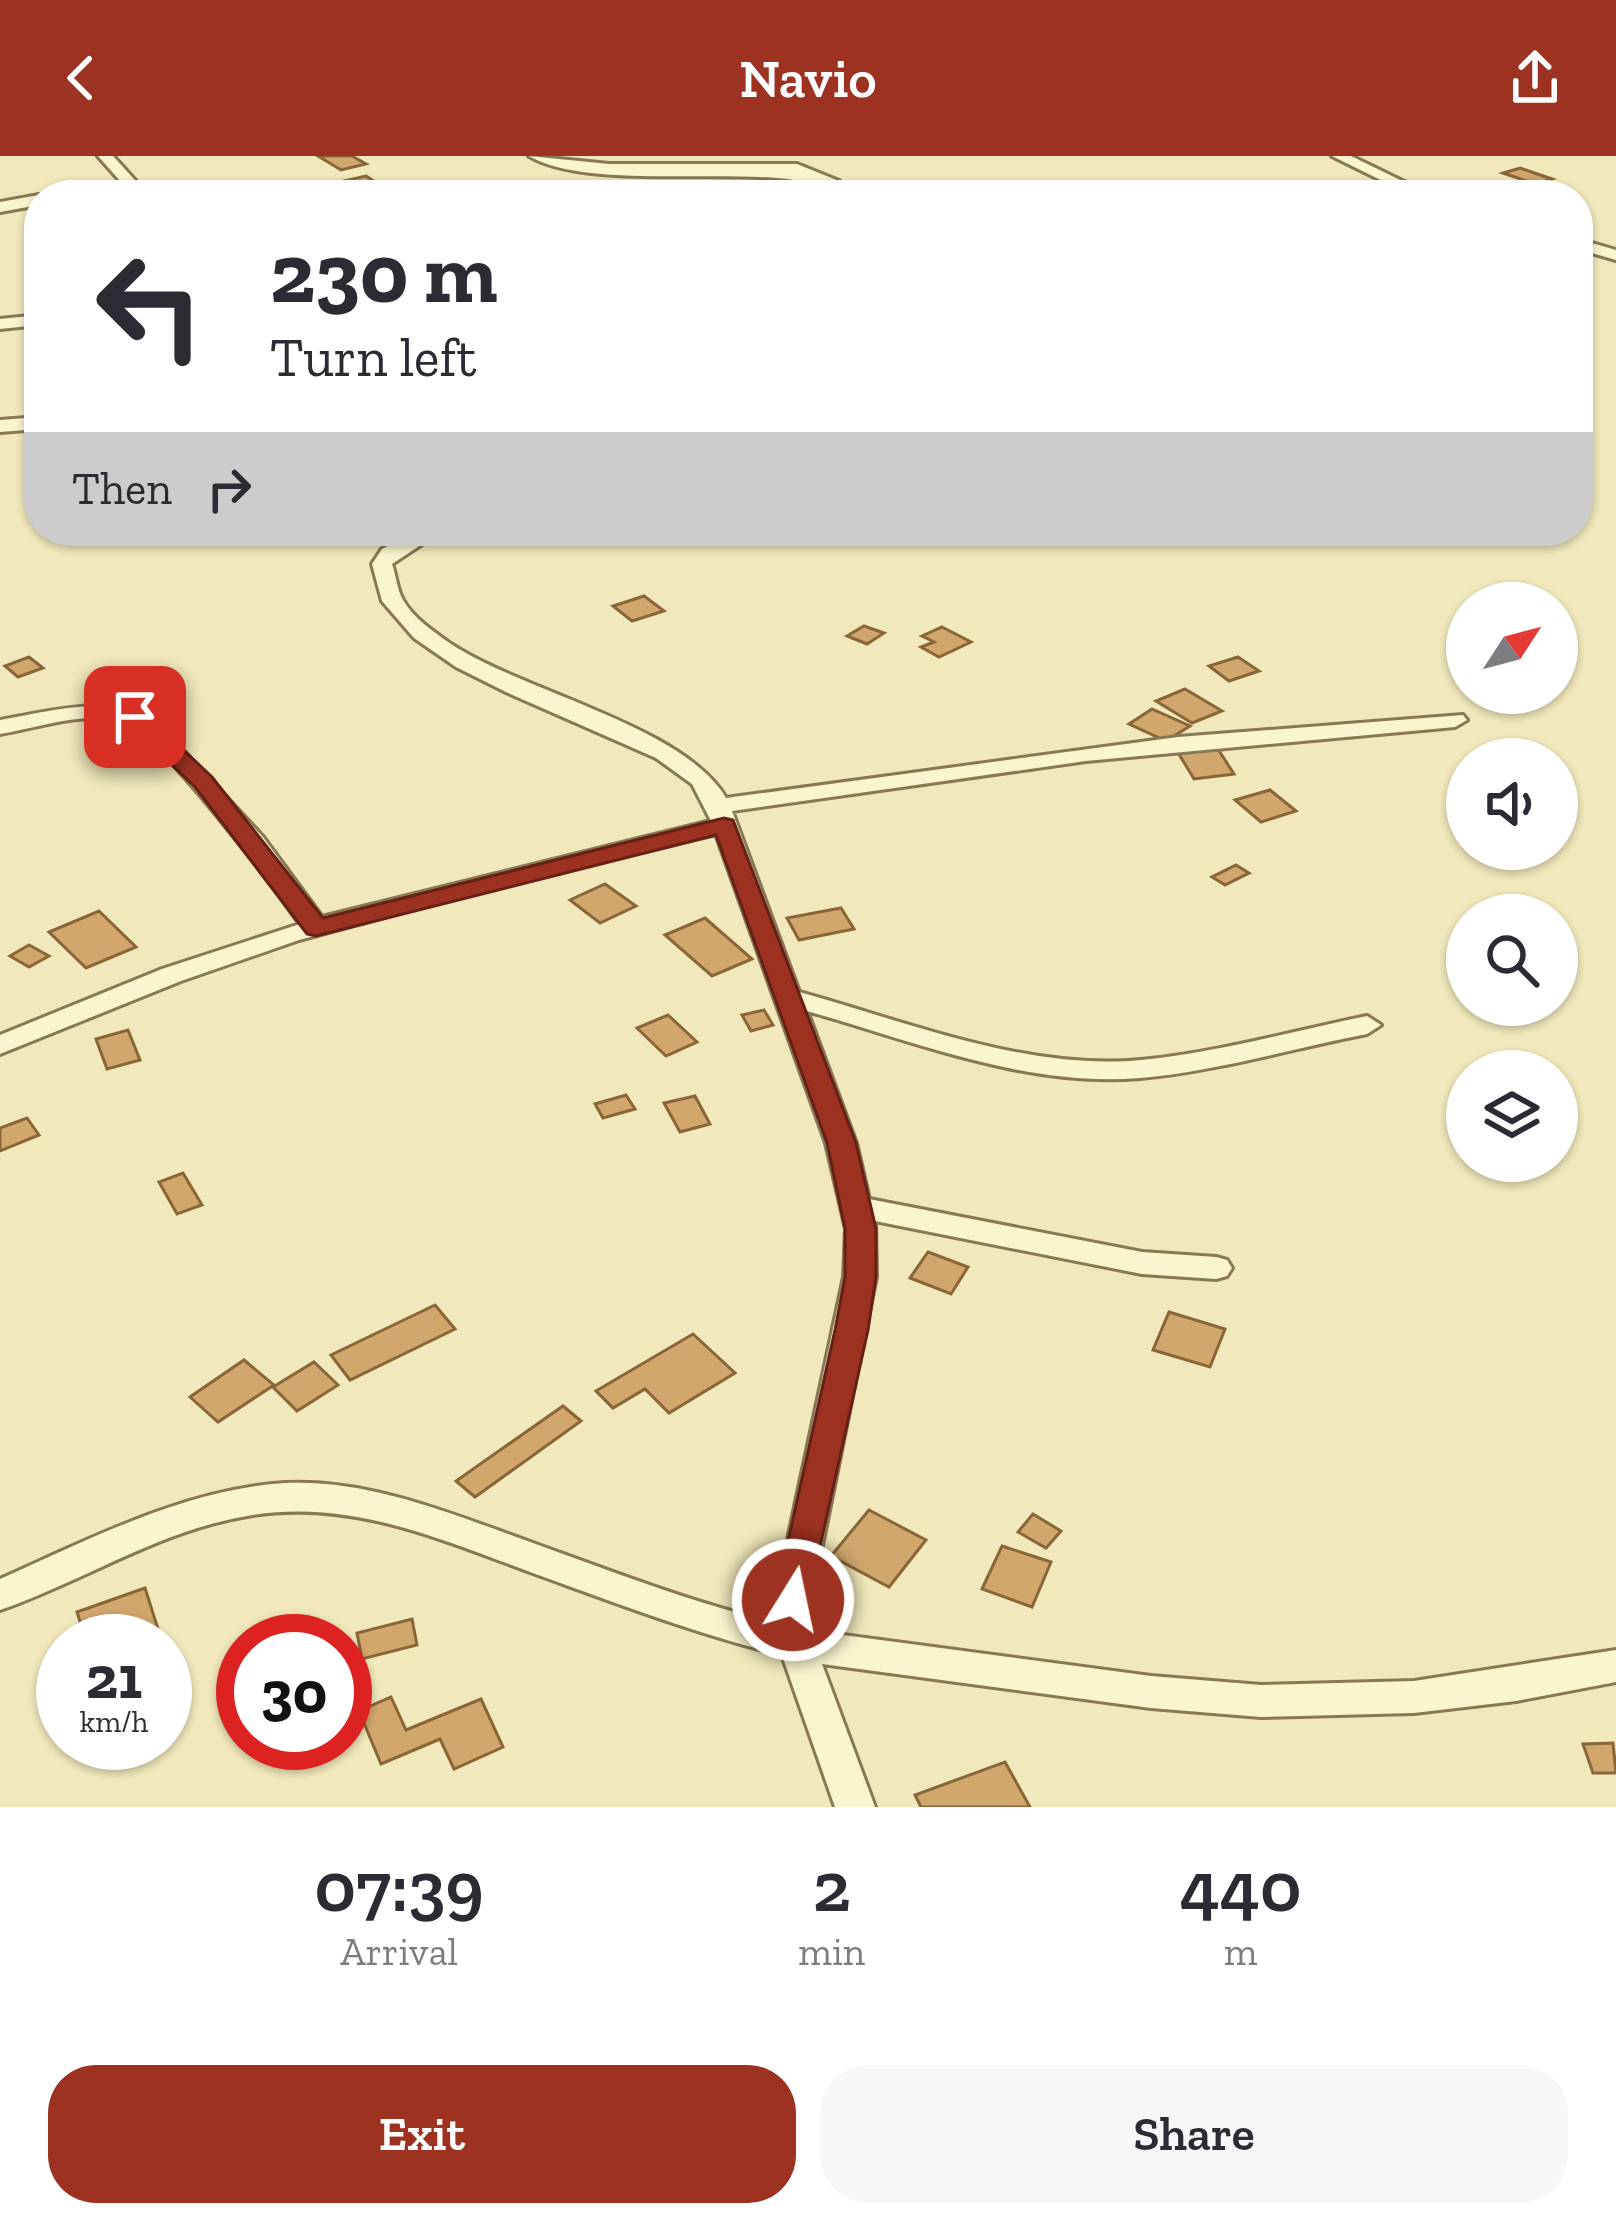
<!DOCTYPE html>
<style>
body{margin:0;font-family:"Zilla Slab",serif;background:#f7f7f7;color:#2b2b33;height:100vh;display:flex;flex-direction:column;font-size:45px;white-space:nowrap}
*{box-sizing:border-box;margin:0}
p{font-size:39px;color:#7c7c81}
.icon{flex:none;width:66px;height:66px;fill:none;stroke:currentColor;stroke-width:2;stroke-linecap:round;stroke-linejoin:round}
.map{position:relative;height:1651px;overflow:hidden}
.details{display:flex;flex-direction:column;background:#fff;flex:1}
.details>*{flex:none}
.top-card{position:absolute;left:24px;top:24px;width:1569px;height:366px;border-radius:48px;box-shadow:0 3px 9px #0004;background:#fff;color:#2b2b33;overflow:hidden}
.needle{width:78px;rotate:54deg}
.tools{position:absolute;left:1446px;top:426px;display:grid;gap:24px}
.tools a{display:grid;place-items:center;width:132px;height:132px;border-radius:50%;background:#fff;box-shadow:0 3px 9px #0004;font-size:60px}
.speed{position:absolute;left:36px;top:1458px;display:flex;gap:24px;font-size:60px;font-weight:700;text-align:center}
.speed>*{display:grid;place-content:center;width:156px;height:156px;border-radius:50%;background:#fff;box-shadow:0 3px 9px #0004;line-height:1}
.speed small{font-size:30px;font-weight:400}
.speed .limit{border:18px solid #d22;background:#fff;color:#111}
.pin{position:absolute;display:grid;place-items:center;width:102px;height:102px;color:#fff;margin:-51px;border-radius:24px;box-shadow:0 6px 18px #0006}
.me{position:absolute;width:132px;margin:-66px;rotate:10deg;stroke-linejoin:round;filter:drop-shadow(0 0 9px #0008)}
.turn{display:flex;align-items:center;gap:42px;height:252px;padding:0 48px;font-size:54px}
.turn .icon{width:156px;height:156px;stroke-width:2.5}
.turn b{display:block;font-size:84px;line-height:102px}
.then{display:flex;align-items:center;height:114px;padding:0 48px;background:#0003;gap:24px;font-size:45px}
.eta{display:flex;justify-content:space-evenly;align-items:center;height:204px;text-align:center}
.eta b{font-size:72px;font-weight:600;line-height:84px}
.primary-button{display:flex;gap:24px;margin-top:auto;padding:24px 48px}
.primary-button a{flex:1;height:138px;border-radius:48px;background:#9d3220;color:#fff;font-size:48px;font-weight:600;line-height:138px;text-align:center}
.primary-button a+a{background:#f7f7f7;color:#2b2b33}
header{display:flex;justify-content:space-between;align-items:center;height:156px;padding:0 48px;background:#9d3220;color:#fff;font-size:54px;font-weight:600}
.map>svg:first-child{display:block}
.building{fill:#d2a76e;stroke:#8a6538;stroke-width:3}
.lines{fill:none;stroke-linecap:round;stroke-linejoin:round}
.street-casing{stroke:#897854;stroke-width:6}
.street{fill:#fbf5cf;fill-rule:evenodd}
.route{fill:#9d3220;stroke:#662015;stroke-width:3}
</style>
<header><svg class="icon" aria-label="back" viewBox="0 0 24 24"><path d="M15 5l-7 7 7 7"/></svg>Navio<svg class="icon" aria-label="share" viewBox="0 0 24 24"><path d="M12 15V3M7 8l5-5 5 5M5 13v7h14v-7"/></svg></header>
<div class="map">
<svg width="1616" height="1651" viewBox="0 0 1616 1651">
<rect width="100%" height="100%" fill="#f1e9bb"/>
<g class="building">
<path d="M318 0H352L366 8 341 14Z"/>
<path d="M1520 12 1552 23 1535 28 1503 17Z"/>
<path d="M366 20 380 29 349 36 335 27Z"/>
<path d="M644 440 664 455 632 465 613 450Z"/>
<path d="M864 470 884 477 867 488 847 480Z"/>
<path d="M942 471 971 486 939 501 921 491 934 486 922 480Z"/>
<path d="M29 501 43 512 18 521 5 510Z"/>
<path d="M1238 501 1259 515 1229 525 1209 510Z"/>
<path d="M1185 533 1222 555 1192 567 1156 545Z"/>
<path d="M1152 553 1190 570 1166 585 1129 568Z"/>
<path d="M1216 590 1234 618 1194 623 1177 595Z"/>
<path d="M1270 634 1296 655 1261 666 1235 644Z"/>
<path d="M1236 709 1249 717 1225 729 1212 721Z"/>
<path d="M605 728 636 750 600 767 570 744Z"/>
<path d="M841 752 854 773 799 784 787 762Z"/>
<path d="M99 755 136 791 86 812 49 776Z"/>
<path d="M705 762 752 803 712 820 665 779Z"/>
<path d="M29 789 49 800 29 811 10 800Z"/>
<path d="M764 854 773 869 751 875 742 859Z"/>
<path d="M668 859 697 886 666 900 637 872Z"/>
<path d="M128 874 140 904 107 913 96 883Z"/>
<path d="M626 939 635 953 603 962 595 948Z"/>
<path d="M695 940 710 968 680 976 664 947Z"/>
<path d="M27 962 39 979 0 995V972Z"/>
<path d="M183 1017 202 1049 177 1058 159 1026Z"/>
<path d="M928 1096 968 1111 951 1138 910 1122Z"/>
<path d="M435 1149 455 1173 350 1224 331 1199Z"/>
<path d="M1169 1156 1225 1173 1210 1211 1153 1194Z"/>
<path d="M693 1178 735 1217 669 1257 645 1233 613 1252 596 1235Z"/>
<path d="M244 1204 274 1229 218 1266 190 1241Z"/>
<path d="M314 1206 338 1229 297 1255 273 1231Z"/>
<path d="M563 1250 581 1265 475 1341 456 1325Z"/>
<path d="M869 1354 926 1384 889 1431 831 1400Z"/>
<path d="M1033 1358 1061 1375 1046 1392 1018 1376Z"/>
<path d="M1002 1390 1051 1406 1032 1451 982 1433Z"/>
<path d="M145 1432 158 1473 125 1485H86L77 1456Z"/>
<path d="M412 1463 417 1489 362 1503 357 1477Z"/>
<path d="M391 1541 406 1574 481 1543 503 1591 454 1613 440 1583 381 1608 359 1555Z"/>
<path d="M1613 1587 1616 1617H1593L1583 1588Z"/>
<path d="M1005 1606 1030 1651H921L915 1639Z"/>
</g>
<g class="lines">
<g class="street-casing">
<g id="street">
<path d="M98 0H113L143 33 144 39 128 34 61 39 121 26Z"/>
<path d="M529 0 609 8H797L839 25 852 39H836C789 0 599 41 529 0Z"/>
<path d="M1332 0H1351L1431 39H1411Z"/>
<path d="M39 39V49L0 56V46Z"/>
<path d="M1578 83 1616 94V104L1578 93Z"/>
<path d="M39 159V169L0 173V163Z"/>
<path d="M39 261V273L0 276V264Z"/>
<path d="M416 375H442L392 408C396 419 397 434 403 444 413 462 434 476 451 488 524 536 684 570 726 642L1178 581 1463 559 1467 564 1455 571 1086 605 732 655 799 836C908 866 1027 915 1141 904 1216 897 1293 875 1367 860L1381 869 1367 878C1295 892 1212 916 1140 922 1028 932 913 885 807 855L856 987 869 1043 1142 1096 1216 1101 1227 1104 1232 1112 1227 1120 1216 1123 1142 1118 875 1065 876 1121 811 1444 813 1475 1151 1520 1261 1529 1414 1525 1616 1494V1526L1516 1545 1414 1557 1261 1561 1151 1552 822 1508 875 1651H835L782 1499C696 1478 613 1446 530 1416 438 1382 347 1342 247 1360 158 1375 84 1425 0 1454V1423C90 1383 185 1333 285 1327 371 1323 454 1359 533 1387 613 1416 693 1447 776 1467L775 1444 844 1121 846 1073 826 987 716 678 483 734 299 784 181 825 0 898V879L162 813 300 768C273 730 158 575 121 565 83 555 37 572 0 578V564C52 555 102 540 152 561L263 681 322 761 711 665 692 628 656 602 506 536 456 511 414 482 382 445 372 408 382 393Z"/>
</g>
</g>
<use href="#street" class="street"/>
</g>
<path class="route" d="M135 554 143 556 212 621 323 762 724 662 733 664 856 987 876 1073V1121L868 1174 806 1454 793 1459 780 1454 775 1444 835 1174 845 1121V1073L827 987 716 679 316 780 307 778 195 631 127 566V556Z"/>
</svg>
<div class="tools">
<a><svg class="needle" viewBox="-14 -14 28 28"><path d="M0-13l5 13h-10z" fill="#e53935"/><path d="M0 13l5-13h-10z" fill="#7c7c81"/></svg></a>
<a><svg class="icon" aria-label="sound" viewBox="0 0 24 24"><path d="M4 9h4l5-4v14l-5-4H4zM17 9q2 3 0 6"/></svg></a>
<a><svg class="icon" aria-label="search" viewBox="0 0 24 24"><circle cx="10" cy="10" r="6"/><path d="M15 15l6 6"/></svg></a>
<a><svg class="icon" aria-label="layers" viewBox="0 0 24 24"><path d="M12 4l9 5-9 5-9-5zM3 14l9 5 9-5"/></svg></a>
</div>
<div class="speed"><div>21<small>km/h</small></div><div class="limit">30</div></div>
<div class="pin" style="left:135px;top:561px;background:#d93025"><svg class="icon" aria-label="arrive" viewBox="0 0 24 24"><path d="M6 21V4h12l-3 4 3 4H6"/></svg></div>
<svg class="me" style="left:793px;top:1444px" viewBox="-20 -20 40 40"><circle r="17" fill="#9d3220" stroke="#fff" stroke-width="3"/><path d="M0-11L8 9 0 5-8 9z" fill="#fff"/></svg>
<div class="top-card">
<div class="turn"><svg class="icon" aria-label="left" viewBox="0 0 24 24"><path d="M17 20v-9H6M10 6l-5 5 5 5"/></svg><div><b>230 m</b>Turn left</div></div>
<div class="then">Then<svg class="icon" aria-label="right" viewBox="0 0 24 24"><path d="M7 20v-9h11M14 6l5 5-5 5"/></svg></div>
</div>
</div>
<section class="details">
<div class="eta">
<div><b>07:39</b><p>Arrival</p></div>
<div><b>2</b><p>min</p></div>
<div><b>440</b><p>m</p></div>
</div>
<div class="primary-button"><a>Exit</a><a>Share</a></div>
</section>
